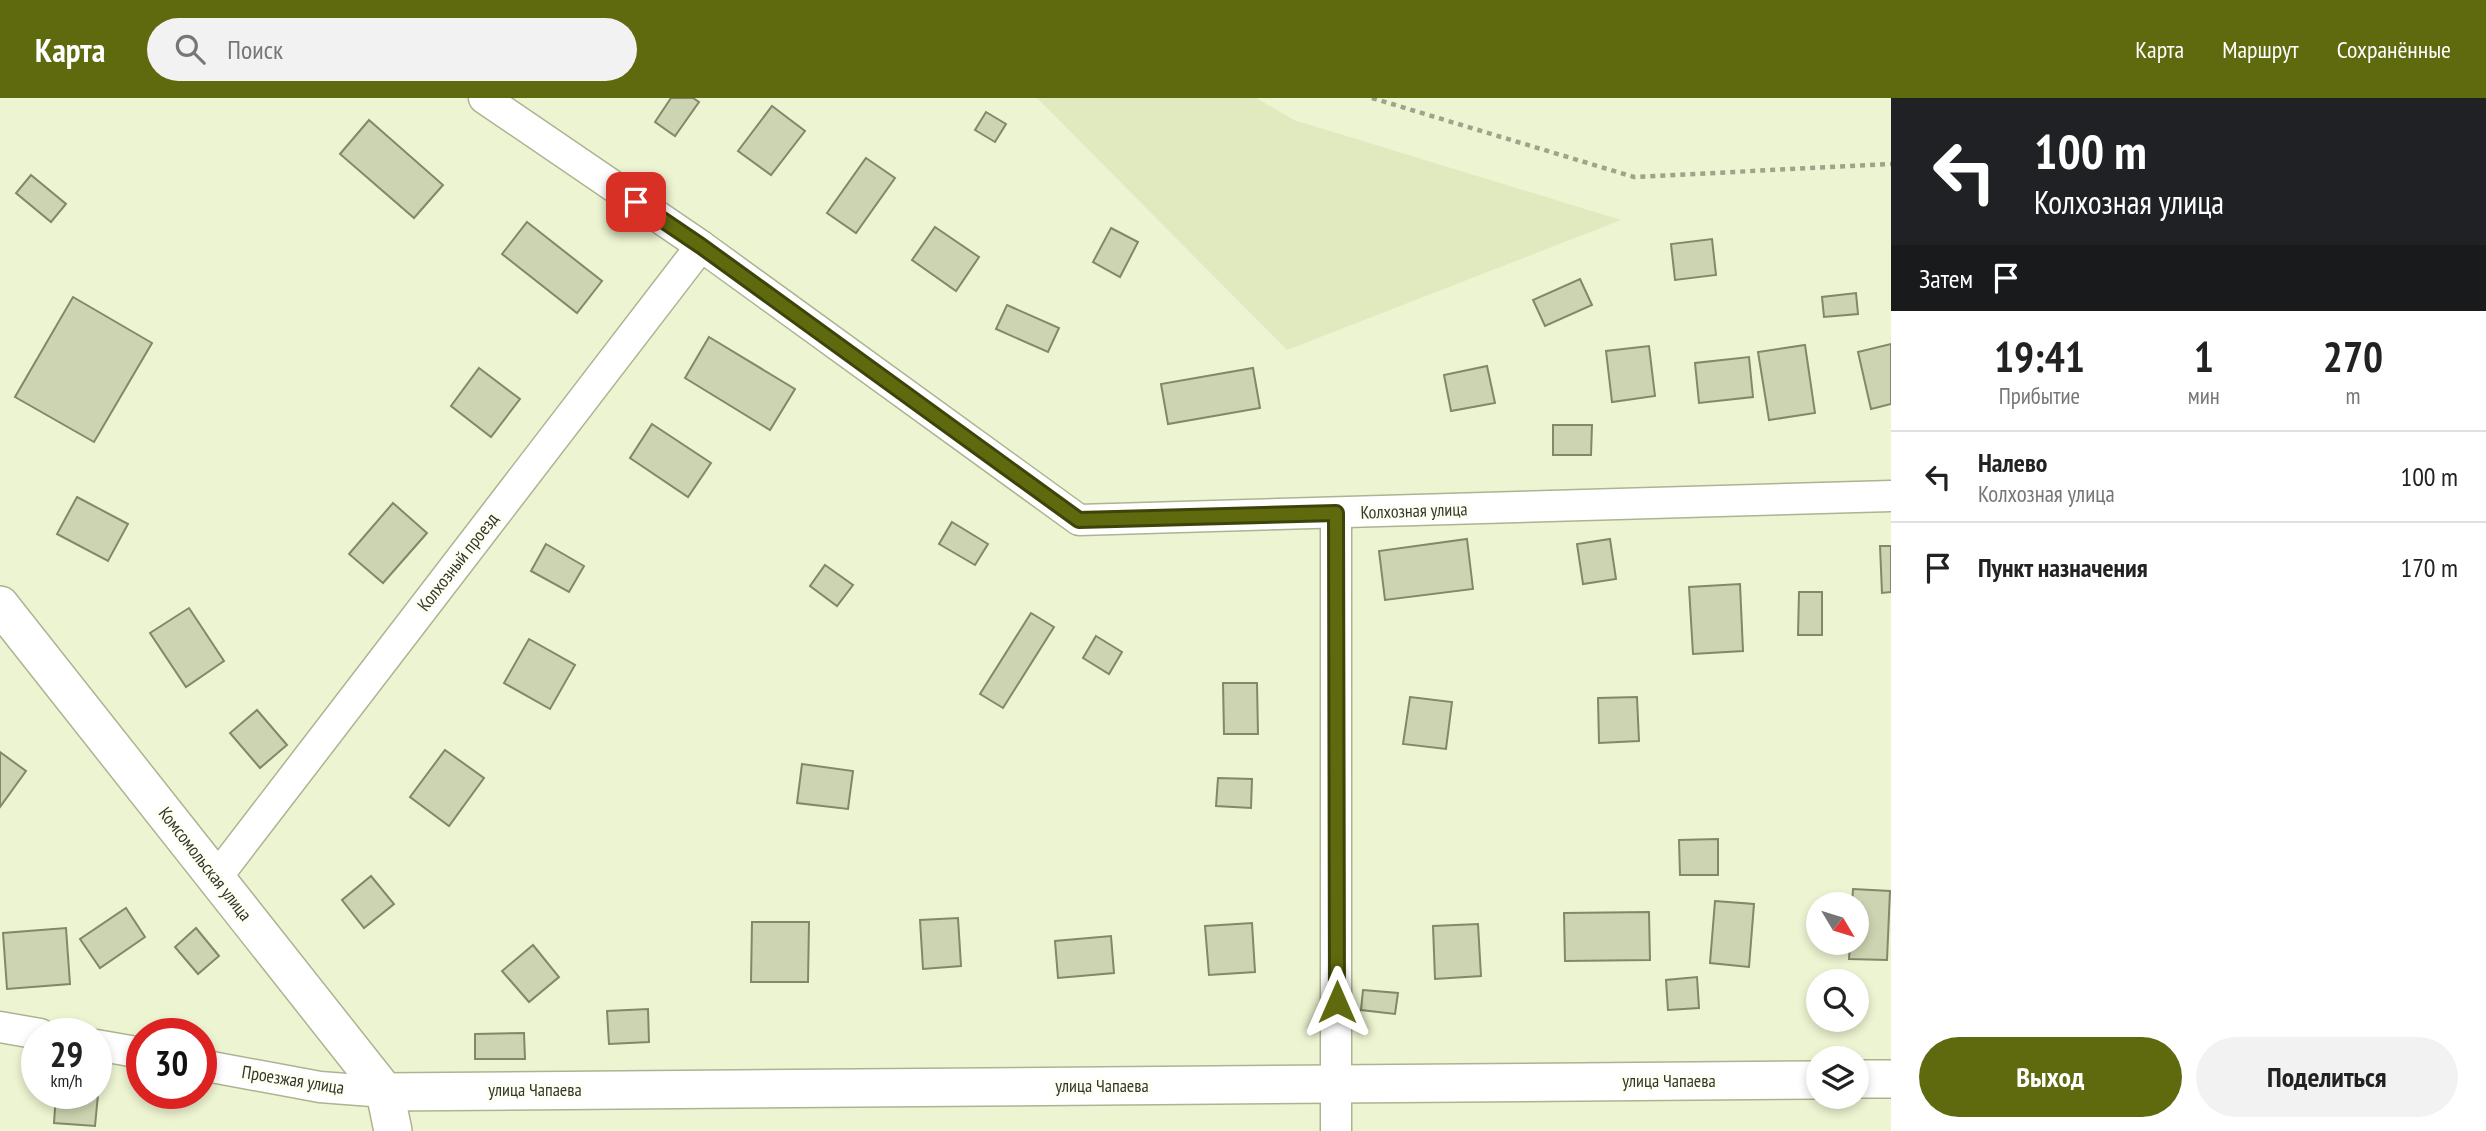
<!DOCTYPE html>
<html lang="ru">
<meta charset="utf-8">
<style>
body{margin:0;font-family:"PT Sans Narrow",sans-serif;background:#f2f2f2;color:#222;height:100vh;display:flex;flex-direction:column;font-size:26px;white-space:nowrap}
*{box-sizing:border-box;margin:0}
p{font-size:23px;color:#767676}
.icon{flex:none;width:38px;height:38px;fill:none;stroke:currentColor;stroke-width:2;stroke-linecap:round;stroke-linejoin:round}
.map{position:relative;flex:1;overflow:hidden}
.sheet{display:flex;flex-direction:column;background:#fff;width:595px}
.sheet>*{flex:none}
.hud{background:#202124;color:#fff;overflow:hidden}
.needle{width:46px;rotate:128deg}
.buttons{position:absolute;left:1806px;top:794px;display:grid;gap:14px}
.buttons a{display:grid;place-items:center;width:63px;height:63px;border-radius:50%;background:#fff;box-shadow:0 4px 10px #0003;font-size:35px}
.speed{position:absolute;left:21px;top:920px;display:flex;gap:14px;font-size:35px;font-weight:700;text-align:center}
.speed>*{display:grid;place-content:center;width:91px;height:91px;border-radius:50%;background:#fff;box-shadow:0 4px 10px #0003;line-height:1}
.speed small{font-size:18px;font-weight:400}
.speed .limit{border:10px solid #d22;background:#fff;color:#111}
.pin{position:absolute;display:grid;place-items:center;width:60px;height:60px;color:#fff;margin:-30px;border-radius:14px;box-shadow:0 4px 10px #0006}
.me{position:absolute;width:77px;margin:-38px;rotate:0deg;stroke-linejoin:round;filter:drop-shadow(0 0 5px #0008)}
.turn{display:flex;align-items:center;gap:24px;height:147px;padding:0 28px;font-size:32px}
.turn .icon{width:91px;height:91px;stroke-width:2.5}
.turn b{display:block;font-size:49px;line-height:60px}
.then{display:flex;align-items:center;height:66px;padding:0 28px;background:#0003;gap:14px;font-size:26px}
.eta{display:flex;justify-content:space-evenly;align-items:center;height:119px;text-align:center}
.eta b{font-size:42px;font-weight:800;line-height:49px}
.action{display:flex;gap:14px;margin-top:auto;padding:14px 28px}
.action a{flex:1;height:80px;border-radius:42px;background:#5f690e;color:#fff;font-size:28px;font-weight:800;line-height:80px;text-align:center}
.action a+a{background:#f2f2f2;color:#222}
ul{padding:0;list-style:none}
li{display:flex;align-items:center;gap:21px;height:91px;padding:0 28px;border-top:2px solid #e0e0e0}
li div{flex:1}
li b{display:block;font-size:26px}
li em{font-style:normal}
header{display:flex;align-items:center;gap:42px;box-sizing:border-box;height:98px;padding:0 35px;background:#5f690e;color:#fff}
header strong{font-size:33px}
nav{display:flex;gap:38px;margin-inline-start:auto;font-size:24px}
.search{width:490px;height:63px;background:#f2f2f2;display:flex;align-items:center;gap:18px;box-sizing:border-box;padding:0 24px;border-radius:38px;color:#767676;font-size:26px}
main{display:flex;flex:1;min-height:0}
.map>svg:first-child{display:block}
.built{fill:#e1e9bf}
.building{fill:#cdd4b1;stroke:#828868;stroke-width:2}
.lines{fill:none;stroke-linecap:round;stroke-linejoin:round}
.minor-casing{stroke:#adb391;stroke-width:33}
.tertiary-casing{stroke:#adb391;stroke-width:40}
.path{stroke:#9ea48a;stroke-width:4.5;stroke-dasharray:5 5;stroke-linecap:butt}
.minor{stroke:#fff;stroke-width:30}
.tertiary{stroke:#fff;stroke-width:37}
.route-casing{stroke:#3e4409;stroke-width:18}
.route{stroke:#5f690e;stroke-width:12}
.labels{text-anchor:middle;stroke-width:6;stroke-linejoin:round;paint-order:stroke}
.street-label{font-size:18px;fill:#333628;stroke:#fcfff1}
</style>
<header>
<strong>Карта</strong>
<div class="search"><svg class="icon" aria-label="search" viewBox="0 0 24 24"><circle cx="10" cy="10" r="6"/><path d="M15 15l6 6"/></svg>Поиск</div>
<nav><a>Карта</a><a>Маршрут</a><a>Сохранённые</a></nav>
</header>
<main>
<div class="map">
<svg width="1891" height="1033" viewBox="0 0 1891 1033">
<rect width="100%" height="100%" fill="#edf4d1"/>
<path class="built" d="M1037 0H1256L1294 22 1621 122 1287 252Z"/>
<g class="building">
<path d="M671 0H693L699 4 675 38 655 24Z"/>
<path d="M772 8 805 33 771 77 738 53Z"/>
<path d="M986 14 1006 26 995 44 975 32Z"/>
<path d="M369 22 443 87 414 120 340 56Z"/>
<path d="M866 60 895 80 856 135 827 115Z"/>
<path d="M31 77 66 106 51 124 16 95Z"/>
<path d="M527 124 602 183 577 215 502 156Z"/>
<path d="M935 129 979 159 956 193 912 162Z"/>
<path d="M1111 130 1138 144 1120 179 1093 164Z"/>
<path d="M1712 141 1716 177 1675 182 1671 146Z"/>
<path d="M1580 181 1592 207 1545 228 1533 202Z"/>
<path d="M1856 195 1858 216 1824 219 1822 199Z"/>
<path d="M73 199 152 245 94 344 15 299Z"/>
<path d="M1007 207 1059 230 1048 254 996 231Z"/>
<path d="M709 239 795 291 770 332 685 280Z"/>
<path d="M1891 246V306L1871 311 1858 254Z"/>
<path d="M1805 247 1815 315 1769 322 1758 254Z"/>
<path d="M1649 248 1655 298 1612 304 1606 253Z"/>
<path d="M1749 259 1753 299 1699 305 1695 265Z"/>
<path d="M1487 268 1495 305 1451 313 1444 277Z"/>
<path d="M479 270 520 301 491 339 451 308Z"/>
<path d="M1253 270 1260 310 1168 326 1161 286Z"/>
<path d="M652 326 711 365 688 399 630 360Z"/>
<path d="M1553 327H1592L1591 357H1553Z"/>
<path d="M77 399 128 426 108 463 57 436Z"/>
<path d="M393 405 427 435 383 485 349 456Z"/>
<path d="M952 424 988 446 975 467 939 446Z"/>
<path d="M1467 441 1473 491 1385 502 1379 453Z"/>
<path d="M1610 441 1616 481 1583 486 1577 446Z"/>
<path d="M546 446 584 468 569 494 531 473Z"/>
<path d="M1880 448H1891V494L1882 495Z"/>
<path d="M825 467 853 487 837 508 810 488Z"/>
<path d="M1740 486 1743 553 1693 556 1689 489Z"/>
<path d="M1799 494H1822V537H1798Z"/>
<path d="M189 510 224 563 186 589 150 535Z"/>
<path d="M1031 515 1054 529 1003 610 980 596Z"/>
<path d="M1096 538 1122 554 1109 576 1083 560Z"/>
<path d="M529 541 575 567 550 611 504 585Z"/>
<path d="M1223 585H1257L1258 636H1224Z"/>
<path d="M1410 599 1452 604 1446 651 1403 646Z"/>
<path d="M1637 599 1639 643 1599 645 1598 600Z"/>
<path d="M257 612 287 647 260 670 230 635Z"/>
<path d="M445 652 484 680 449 728 410 699Z"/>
<path d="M0 654 26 673 0 709Z"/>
<path d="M802 666 853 673 848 711 797 705Z"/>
<path d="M1218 680 1252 681 1251 710 1216 708Z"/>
<path d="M1718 741V777H1680L1679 742Z"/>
<path d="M371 778 394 806 364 830 342 802Z"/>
<path d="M1853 791 1890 793 1887 862 1849 861 1850 845H1857V807H1852Z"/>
<path d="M1715 803 1754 806 1749 869 1710 865Z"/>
<path d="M126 810 145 839 100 870 80 841Z"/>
<path d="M1649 814 1650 862 1565 863 1564 815Z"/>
<path d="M958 820 961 868 923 871 920 822Z"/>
<path d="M752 824H809L808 884H751Z"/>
<path d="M1252 825 1255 874 1209 877 1205 828Z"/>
<path d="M1478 826 1481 878 1435 881 1433 828Z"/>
<path d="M66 830 70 886 7 891 3 835Z"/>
<path d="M196 830 219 858 198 876 175 849Z"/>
<path d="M1111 838 1114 875 1058 880 1055 843Z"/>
<path d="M533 847 559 879 529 904 502 873Z"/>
<path d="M1697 879 1699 910 1668 912 1666 882Z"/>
<path d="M1363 892 1398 895 1395 916 1361 912Z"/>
<path d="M648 911 649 944 609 946 607 913Z"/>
<path d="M524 935 525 961H475V936Z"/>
<path d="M96 986H99L95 1028 54 1025 56 996H96Z"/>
</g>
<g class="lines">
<g class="minor-casing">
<g id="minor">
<path d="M484 0 701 148 1079 422 1891 398"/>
<path d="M1336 415V1033"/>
<path d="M216 780 701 148"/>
<path d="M0 929 40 936"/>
<path d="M96 947 142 955"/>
<path d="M201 967 320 989 385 994"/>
</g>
</g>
<g class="tertiary-casing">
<g id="tertiary">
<path d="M0 507 385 994 393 1033"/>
<path d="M1857 981H1891"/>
<path d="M385 994 1818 982"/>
</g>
</g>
<path class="path" d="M1372 0 1634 79 1891 66"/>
<use href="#minor" class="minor"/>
<use href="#tertiary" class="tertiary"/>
</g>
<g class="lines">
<g class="route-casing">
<path id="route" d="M636 104 701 148 1079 422 1336 415 1337 904"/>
</g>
<use href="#route" class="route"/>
</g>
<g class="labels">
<g class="street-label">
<text transform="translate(1414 413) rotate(-2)" y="6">Колхозная улица</text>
<text transform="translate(458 464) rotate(-52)" y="6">Колхозный проезд</text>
<text transform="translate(205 766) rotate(52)" y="6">Комсомольская улица</text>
<text transform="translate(293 982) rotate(9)" y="6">Проезжая улица</text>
<text x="1669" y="989">улица Чапаева</text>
<text x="1102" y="994">улица Чапаева</text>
<text x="535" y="998">улица Чапаева</text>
</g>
</g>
</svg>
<div class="buttons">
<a><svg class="needle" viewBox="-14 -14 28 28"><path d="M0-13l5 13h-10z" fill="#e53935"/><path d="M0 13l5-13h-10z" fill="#767676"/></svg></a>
<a><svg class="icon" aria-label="search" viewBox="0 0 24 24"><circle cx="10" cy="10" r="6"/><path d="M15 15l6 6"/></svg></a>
<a><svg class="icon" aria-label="layers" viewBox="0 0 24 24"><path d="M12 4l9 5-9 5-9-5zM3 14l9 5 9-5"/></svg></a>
</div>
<div class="speed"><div>29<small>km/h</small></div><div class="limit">30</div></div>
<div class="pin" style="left:636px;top:104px;background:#d93025"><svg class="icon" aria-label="arrive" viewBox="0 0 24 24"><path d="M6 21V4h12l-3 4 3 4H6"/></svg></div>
<svg class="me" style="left:1337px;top:904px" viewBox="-20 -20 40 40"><path d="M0-17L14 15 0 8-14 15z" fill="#5f690e" stroke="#fff" stroke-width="4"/></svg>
</div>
<section class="sheet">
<div class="hud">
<div class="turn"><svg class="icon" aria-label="left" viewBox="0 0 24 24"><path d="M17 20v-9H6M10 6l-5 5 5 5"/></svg><div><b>100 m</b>Колхозная улица</div></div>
<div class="then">Затем<svg class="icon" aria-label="arrive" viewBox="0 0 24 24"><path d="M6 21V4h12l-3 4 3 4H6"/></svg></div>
</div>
<div class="eta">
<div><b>19:41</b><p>Прибытие</p></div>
<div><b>1</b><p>мин</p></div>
<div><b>270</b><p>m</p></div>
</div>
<ul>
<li><svg class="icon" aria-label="left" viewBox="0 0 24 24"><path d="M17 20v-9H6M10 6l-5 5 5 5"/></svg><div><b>Налево</b><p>Колхозная улица</p></div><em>100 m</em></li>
<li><svg class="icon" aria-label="arrive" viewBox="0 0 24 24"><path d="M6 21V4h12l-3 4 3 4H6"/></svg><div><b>Пункт назначения</b></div><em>170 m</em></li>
</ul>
<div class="action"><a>Выход</a><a>Поделиться</a></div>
</section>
</main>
